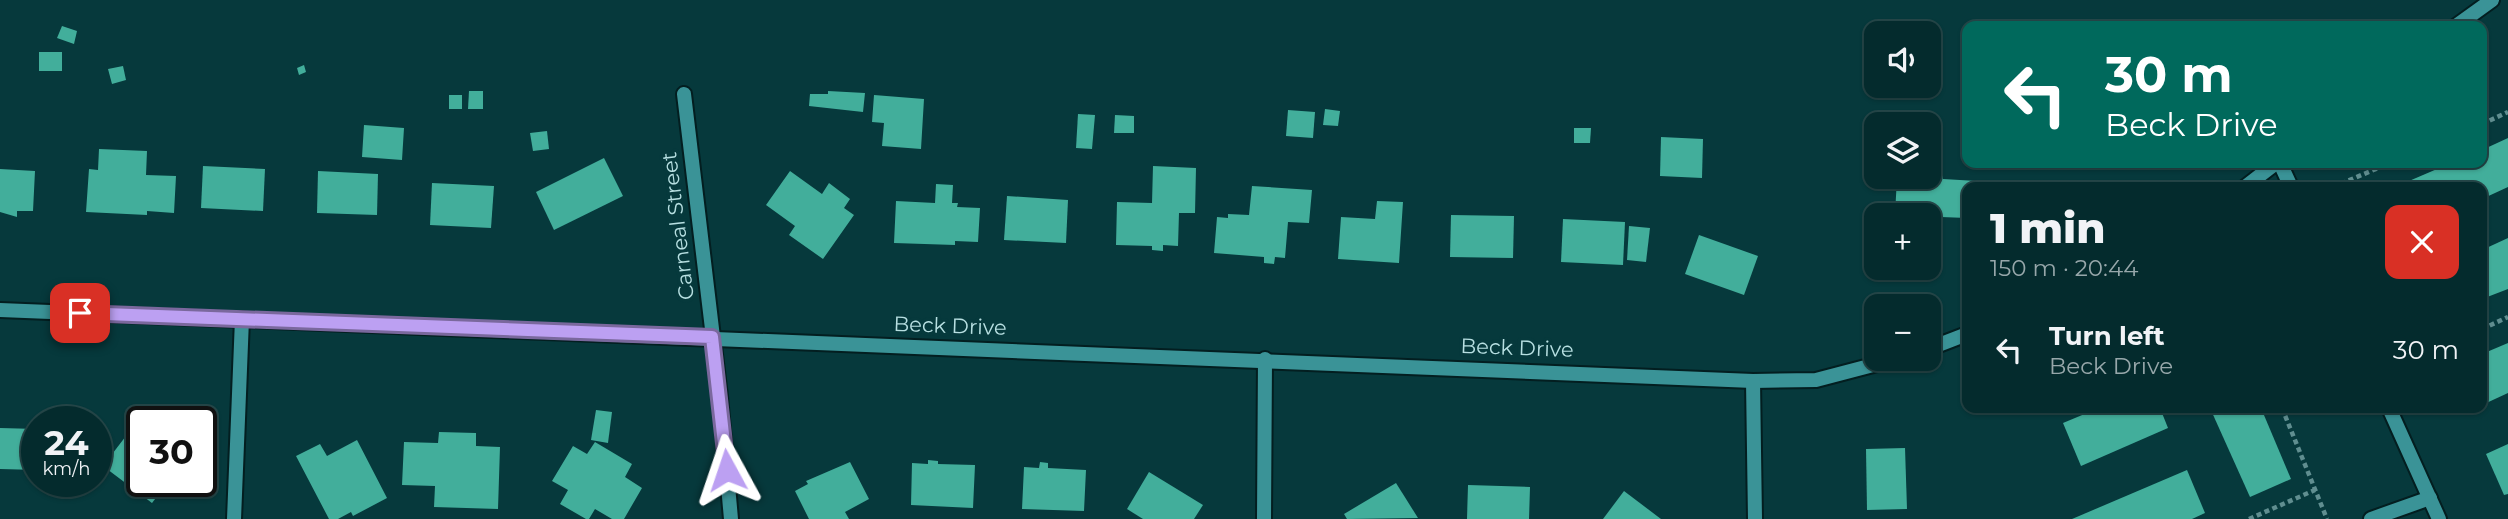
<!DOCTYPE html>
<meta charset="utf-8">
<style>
body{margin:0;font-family:Montserrat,sans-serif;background:#0d3335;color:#f1f3f6;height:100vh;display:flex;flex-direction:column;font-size:26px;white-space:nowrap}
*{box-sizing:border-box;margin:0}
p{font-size:23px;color:#97a7aa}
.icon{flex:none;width:38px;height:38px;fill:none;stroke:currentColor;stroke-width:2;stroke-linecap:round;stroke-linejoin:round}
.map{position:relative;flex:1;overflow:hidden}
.side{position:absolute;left:1962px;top:182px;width:525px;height:231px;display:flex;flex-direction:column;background:#042b2d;border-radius:14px;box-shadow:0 2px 5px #0004,0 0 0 2px #254749}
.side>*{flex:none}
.guide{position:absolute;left:1962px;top:21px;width:525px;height:147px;border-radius:14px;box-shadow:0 2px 5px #0004,0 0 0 2px #254749;background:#00695c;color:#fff;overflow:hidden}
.buttons{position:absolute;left:1864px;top:21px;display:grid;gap:14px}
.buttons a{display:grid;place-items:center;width:77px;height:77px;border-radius:14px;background:#042b2d;box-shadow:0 2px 5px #0004,0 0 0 2px #254749;font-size:35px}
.speed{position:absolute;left:21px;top:406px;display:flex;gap:14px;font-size:35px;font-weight:700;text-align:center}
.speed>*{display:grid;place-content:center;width:91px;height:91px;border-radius:50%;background:#042b2d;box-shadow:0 2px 5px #0004,0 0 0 2px #254749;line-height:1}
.speed small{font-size:18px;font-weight:400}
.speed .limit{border:4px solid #111;border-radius:10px;background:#fff;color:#111}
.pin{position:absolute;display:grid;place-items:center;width:60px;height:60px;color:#fff;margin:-30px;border-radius:14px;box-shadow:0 4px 10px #0006}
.me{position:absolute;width:77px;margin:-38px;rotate:355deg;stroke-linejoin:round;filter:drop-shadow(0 0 5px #0008)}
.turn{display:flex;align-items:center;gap:24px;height:147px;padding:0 28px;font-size:32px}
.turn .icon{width:91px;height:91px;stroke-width:2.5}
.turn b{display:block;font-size:49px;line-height:60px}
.round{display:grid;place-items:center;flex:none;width:74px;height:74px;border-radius:14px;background:#0d3335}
.headline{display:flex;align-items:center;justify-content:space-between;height:119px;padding:0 28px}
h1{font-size:42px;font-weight:800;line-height:52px}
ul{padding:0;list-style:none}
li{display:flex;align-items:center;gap:21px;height:98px;padding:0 28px}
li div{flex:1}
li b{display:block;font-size:26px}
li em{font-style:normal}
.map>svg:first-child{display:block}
.building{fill:#42ae9b}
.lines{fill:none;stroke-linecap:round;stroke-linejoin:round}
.service-casing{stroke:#031e20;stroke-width:18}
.minor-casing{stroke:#031e20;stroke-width:18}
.path{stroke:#608e90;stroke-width:4.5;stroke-dasharray:5 3.5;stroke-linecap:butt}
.service{stroke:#3a9397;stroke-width:14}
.minor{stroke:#3a9397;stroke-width:14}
.route-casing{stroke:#7a689d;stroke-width:18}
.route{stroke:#bca0f2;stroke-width:12}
.labels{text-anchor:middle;stroke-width:7;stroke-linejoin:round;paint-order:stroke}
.street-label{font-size:21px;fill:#b7dfe1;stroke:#06393c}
</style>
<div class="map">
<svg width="2508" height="519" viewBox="0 0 2508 519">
<rect width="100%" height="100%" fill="#06393c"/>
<g class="building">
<path d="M62 26 77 31 74 44 57 38Z"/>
<rect x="39" y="52" width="23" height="19"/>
<path d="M304 65 306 72 299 75 297 68Z"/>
<path d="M123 66 126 80 112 84 108 69Z"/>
<path d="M469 91H483V109H468Z"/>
<path d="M828 91 865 93 863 112 809 106 810 94H828Z"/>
<rect x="449" y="95" width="13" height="14"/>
<path d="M874 95 924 99 921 149 882 146 884 123 872 122Z"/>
<path d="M1325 109 1340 111 1338 126 1323 125Z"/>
<path d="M1288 110 1315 112 1313 138 1286 136Z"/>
<path d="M1078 114 1095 115 1092 149 1076 148Z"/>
<path d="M1115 115 1134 116V133H1114Z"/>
<path d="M364 125 404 128 402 160 362 157Z"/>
<path d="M1574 128H1591L1590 143H1574Z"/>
<path d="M547 131 549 149 533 151 530 133Z"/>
<path d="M1661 137 1703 139 1702 178 1660 176Z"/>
<path d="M2508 138V187L2482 199V187H2395L2451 163H2482V150Z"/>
<path d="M99 149 147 151 146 175 176 176 174 213 147 211V215L86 212 89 169 98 170Z"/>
<path d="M604 158 623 196 554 230 536 192Z"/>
<path d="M203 166 265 169 263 211 201 208Z"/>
<path d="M1153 166 1196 168 1195 213H1179L1178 246 1163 245V251L1152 250V246L1116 245 1117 202 1152 203Z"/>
<path d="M0 169 35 171 33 211H17V217L0 212Z"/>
<path d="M318 171 378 174 377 215 317 213Z"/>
<path d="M790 171 822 194 829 183 850 199 844 208 854 215 823 259 789 235 795 226 766 205Z"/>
<path d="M1928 174 1943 175V179L1977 181 1976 187H1967V218L1941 217 1940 233 1928 232V215H1895L1897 177H1928Z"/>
<path d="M432 183 494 186 491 228 430 225Z"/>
<path d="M936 184 953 185 952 203H958L957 207 980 208 978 242 955 241V245L894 243 896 201 935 203Z"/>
<path d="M1252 186 1312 190 1309 223 1288 222 1285 258 1275 257 1274 264 1264 263V257L1214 253 1217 217 1228 218V214L1249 215Z"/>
<path d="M1007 196 1068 200 1066 243 1004 240Z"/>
<path d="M1377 201 1403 202 1399 263 1338 259 1341 217 1375 219Z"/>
<path d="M1451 215 1514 216 1513 258 1450 257Z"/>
<path d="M1563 219 1625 222 1623 265 1561 262Z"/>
<path d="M1629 226 1650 228 1646 262 1627 260Z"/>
<path d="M1699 235 1758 256 1744 295 1685 274Z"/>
<path d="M2508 238V289L2482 299V250Z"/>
<path d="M2508 343V393L2482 405V354Z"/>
<path d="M2099 408H2160L2168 428 2081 466 2063 423Z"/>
<path d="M2210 408H2261L2291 479 2250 497Z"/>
<path d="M596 410 612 412 608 443 591 440Z"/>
<path d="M0 428 37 429V470L0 469Z"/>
<path d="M129 432 142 442V481H169L152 503 103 466Z"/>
<path d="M439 432 476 433V446L500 447 498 509 434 507 435 486 402 485 404 442 438 443Z"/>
<path d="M357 440 387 498 353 516 351 512 338 519H329L296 456 320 444 327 456Z"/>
<path d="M595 442 632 464 625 477 642 488 624 519H612L595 509 589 519H586L560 504 568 490 552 481 573 446 587 454Z"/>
<path d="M2508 444V494L2504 495 2486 454Z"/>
<path d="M1905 448 1907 509 1867 510 1866 449Z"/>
<path d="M928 460 938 461V464L975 465 973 508 911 505 912 463 928 464Z"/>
<path d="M850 462 869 499 845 512 849 519H809L795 491 808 484 806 481Z"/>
<path d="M1040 462 1048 463V468L1086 470 1084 511 1022 509 1024 467 1039 468Z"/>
<path d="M2187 470 2205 513 2192 519H2072Z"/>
<path d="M1149 472 1203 505 1194 519H1143L1127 509Z"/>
<path d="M1396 483 1418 518 1347 519 1344 514Z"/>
<path d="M1468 485 1530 487 1529 519H1467Z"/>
<path d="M1624 491 1661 519H1603Z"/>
</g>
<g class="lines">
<g class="service-casing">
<g id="service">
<path d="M2280 163 2291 187"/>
<path d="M2389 408 2439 519"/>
<path d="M2371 519 2430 498"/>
</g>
</g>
<g class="minor-casing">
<g id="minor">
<path d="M2456 26 2492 0"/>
<path d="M684 94 720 396 731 519"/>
<path d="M2245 187 2276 163"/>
<path d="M0 310 1753 381 1816 380 1896 359"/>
<path d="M1928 349 1967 334"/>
<path d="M1753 381 1755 519"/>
<path d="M234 519 242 319"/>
<path d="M1264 519 1265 359"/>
</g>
</g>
<g class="path">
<path d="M2482 124 2508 112"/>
<path d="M2333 187 2390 163"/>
<path d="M2482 329 2508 317"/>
<path d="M2282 408 2327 519"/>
<path d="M2249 519 2315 490"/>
</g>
<use href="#service" class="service"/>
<use href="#minor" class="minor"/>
</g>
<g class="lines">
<g class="route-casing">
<path id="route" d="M80 313 712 337 727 470"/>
</g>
<use href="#route" class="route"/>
</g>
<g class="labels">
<g class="street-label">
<text transform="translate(678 226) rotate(-97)" y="7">Carneal Street</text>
<text transform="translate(950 326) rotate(2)" y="7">Beck Drive</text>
<text transform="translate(1517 348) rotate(2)" y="7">Beck Drive</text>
</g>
</g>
</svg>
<div class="buttons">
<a><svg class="icon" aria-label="sound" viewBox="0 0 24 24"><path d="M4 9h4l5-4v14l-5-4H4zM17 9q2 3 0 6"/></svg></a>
<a><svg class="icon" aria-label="layers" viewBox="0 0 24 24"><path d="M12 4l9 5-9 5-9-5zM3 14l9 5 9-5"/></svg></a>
<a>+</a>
<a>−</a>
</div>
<div class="speed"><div>24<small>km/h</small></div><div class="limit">30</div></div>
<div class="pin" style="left:80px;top:313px;background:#d93025"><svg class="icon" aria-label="arrive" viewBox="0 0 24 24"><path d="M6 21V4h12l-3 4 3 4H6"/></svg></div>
<svg class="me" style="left:727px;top:470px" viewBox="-20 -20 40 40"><path d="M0-17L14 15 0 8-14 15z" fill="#bca0f2" stroke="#fff" stroke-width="4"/></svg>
<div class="guide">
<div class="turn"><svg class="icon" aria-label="left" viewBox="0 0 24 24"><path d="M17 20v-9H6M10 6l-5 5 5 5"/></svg><div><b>30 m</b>Beck Drive</div></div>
</div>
<section class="side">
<div class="headline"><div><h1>1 min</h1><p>150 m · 20:44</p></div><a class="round" style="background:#d93025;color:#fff"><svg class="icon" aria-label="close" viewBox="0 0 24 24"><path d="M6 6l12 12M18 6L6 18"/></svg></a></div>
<ul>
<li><svg class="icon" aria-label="left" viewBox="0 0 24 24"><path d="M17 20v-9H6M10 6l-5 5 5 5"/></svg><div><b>Turn left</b><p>Beck Drive</p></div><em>30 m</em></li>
</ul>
</section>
</div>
